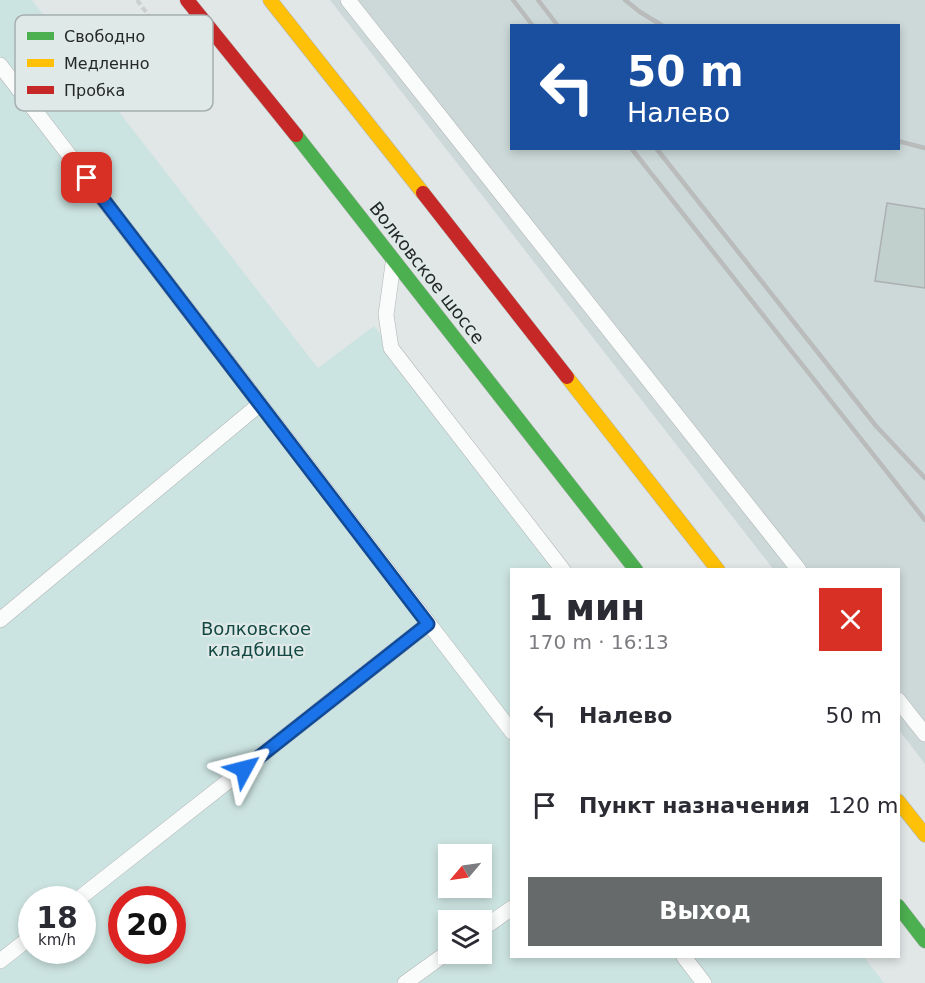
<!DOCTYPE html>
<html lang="ru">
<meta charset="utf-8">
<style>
body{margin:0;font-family:"DejaVu Sans",sans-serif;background:#f2f2f3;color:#2b2b33;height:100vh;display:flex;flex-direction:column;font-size:22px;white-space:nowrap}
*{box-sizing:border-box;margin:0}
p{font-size:20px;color:#7c7c81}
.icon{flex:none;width:33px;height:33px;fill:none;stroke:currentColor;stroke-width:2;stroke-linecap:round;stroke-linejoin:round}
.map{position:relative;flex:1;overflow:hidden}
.sheet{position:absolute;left:510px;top:568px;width:390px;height:390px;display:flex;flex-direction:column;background:#fff;border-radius:0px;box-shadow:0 3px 9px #0003}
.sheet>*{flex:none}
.top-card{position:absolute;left:510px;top:24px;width:390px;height:126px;border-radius:0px;box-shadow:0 3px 9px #0003;background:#1a4fa0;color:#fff;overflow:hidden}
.needle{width:39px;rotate:241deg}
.buttons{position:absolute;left:438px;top:844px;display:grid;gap:12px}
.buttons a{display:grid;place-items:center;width:54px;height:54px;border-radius:0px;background:#fff;box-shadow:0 3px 9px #0003;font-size:30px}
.speed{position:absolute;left:18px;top:886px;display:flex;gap:12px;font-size:30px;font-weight:700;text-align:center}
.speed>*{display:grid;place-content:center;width:78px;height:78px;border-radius:50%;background:#fff;box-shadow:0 3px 9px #0003;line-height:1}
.speed small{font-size:15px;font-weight:400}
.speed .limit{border:9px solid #d22;background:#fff;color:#111}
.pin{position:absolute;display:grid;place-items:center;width:51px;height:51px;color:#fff;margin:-26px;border-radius:12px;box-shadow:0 3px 9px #0006}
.me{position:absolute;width:66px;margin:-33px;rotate:52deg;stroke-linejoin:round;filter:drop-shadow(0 0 4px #0008)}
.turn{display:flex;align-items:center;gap:21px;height:126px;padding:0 18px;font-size:27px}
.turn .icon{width:78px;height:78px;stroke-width:2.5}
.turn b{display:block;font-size:42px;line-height:51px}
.round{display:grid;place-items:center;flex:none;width:63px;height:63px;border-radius:0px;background:#f2f2f3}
.overview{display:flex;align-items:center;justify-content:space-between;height:102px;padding:0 18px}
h1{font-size:36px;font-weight:600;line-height:45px}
.cta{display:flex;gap:12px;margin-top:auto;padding:12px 18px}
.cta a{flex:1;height:69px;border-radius:0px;background:#666a6a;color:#fff;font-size:24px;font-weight:600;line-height:69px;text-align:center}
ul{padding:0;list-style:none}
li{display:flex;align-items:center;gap:18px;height:90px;padding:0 18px}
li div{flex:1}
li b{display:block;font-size:22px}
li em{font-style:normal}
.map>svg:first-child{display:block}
.built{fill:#ccd9d8;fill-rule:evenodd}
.green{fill:#cce4e1;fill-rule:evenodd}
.building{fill:#c1cfcd;stroke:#acb0b0;stroke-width:1.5}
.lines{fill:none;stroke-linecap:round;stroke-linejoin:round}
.lane-casing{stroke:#b1b5b4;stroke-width:16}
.fast-casing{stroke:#b1b5b4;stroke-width:15}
.slow-casing{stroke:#b1b5b4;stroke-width:15}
.jam-casing{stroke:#b1b5b4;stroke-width:15}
.path{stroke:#ced0d0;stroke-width:4;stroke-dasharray:6 3;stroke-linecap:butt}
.lane{stroke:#fafbfb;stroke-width:15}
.fast{stroke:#4caf50;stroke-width:14}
.slow{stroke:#ffc107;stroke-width:14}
.jam{stroke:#c62828;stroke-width:14}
.rail{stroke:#babbbb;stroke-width:4.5}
.route-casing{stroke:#114b97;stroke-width:15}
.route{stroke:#1a73e8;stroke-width:10}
.labels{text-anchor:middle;stroke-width:4.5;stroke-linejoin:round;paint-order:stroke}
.street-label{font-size:18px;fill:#242827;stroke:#dee9e8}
.park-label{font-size:18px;fill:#134843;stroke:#dee9e8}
.key{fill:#dee9e8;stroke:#a6afae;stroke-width:1.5}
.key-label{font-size:16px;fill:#242827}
</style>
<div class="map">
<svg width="925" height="983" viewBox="0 0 925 983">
<rect width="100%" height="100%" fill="#e1e6e6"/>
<path class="built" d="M330 0H925V764L899 730 898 570H774ZM512 26H898V148H512Z"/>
<path class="green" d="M0 0H32L318 368 374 326 563 570H512V957H864L884 983H0ZM448 855H482V888H448ZM32 900H82V951H32ZM122 900H172V951H122ZM448 921H482V954H448Z"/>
<path class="building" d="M887 203 925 209V288L875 281Z"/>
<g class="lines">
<g class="lane-casing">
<g id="lane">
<path d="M348 0 799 570"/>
<path d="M0 65 512 732"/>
<path d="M393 264 386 315 391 348 563 570"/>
<path d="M0 620 260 404"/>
<path d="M898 700 925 734"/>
<path d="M77 900 428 624"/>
<path d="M482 929 512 908"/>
<path d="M684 957 704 983"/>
<path d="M0 961 32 936"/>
<path d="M405 983 448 952"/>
</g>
</g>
<g class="fast-casing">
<g id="fast">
<path d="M296 135 636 570"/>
<path d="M898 906 925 941"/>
</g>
</g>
<g class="slow-casing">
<g id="slow">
<path d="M270 0 423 193"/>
<path d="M567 377 718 570"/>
<path d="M898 801 925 835"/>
</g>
</g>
<g class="jam-casing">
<g id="jam">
<path d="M187 0 296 135"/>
<path d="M423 193 567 377"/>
</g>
</g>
<path class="path" d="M137 0 149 16"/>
<use href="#lane" class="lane"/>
<use href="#fast" class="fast"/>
<use href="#slow" class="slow"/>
<use href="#jam" class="jam"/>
<g class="rail">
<path d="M513 0 533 26"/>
<path d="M538 0 558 26"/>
<path d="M625 0 640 12 663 26"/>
<path d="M898 141 925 148"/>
<path d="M631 148 925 520"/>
<path d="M656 148 876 426 925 478"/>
</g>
</g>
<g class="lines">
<g class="route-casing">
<path id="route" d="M87 178 428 624 244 769"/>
</g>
<use href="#route" class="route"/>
</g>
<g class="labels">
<g class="street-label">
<text transform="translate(427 273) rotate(52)" y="6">Волковское шоссе</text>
</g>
<g class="park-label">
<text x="256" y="635">Волковское<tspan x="256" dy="21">кладбище</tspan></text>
</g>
</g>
<rect x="15" y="15" width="198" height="96" rx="9" class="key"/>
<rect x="27" y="32" width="27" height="8" fill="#4caf50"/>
<rect x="27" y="59" width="27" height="8" fill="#ffc107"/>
<rect x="27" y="86" width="27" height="8" fill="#c62828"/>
<g class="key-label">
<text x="64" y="42">Свободно</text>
<text x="64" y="69">Медленно</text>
<text x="64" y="96">Пробка</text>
</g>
</svg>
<div class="buttons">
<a><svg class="needle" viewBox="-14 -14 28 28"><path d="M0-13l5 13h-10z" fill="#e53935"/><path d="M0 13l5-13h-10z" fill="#7c7c81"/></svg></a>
<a><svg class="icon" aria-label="layers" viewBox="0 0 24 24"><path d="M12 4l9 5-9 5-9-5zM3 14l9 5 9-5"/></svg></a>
</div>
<div class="speed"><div>18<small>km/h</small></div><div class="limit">20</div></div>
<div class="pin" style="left:87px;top:178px;background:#d93025"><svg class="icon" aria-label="arrive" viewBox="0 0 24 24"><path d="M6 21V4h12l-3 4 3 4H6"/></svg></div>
<svg class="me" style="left:244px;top:769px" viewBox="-20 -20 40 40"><path d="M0-17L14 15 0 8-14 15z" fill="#1a73e8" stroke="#fff" stroke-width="4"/></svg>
<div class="top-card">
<div class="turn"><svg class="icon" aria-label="left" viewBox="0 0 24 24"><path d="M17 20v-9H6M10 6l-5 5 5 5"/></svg><div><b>50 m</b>Налево</div></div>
</div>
<section class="sheet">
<div class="overview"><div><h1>1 мин</h1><p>170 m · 16:13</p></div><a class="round" style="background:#d93025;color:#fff"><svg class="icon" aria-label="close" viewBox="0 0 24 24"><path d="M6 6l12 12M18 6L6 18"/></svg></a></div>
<ul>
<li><svg class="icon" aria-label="left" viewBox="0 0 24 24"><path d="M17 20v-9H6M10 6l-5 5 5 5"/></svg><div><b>Налево</b></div><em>50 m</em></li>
<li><svg class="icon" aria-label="arrive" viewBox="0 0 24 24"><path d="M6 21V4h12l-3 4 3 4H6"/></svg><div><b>Пункт назначения</b></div><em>120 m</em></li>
</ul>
<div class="cta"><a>Выход</a></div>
</section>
</div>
